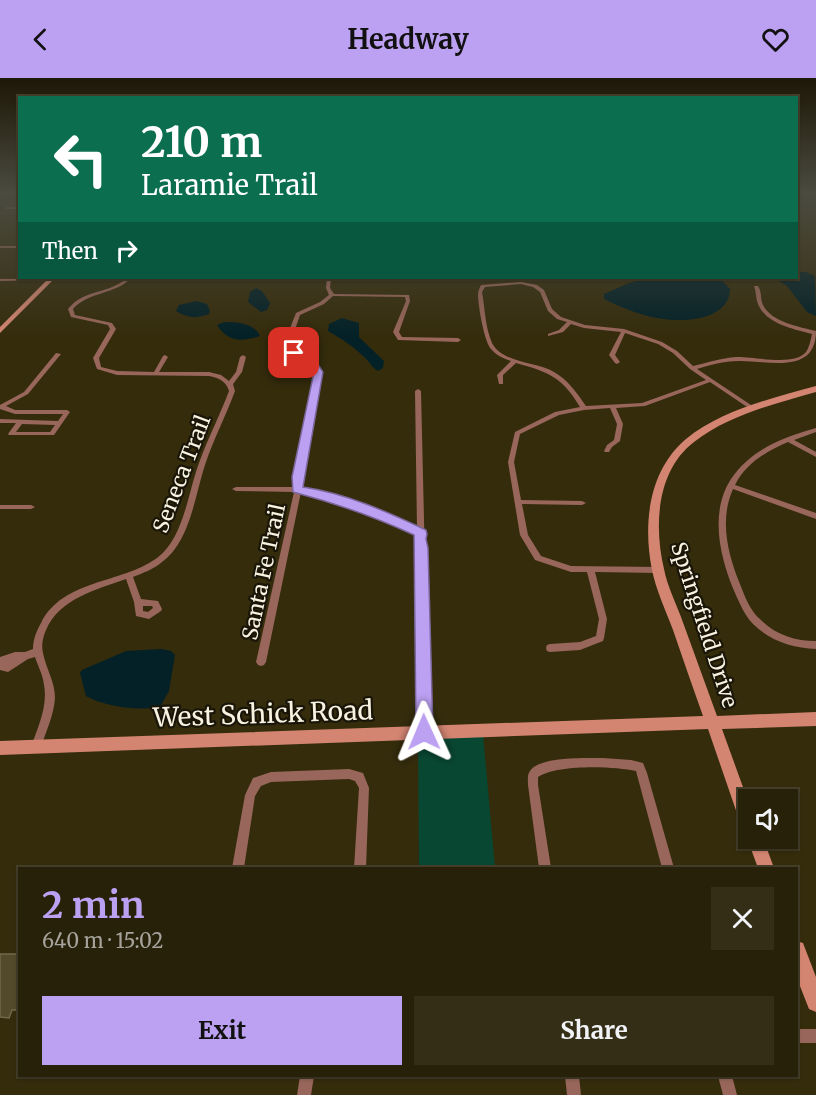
<!DOCTYPE html>
<meta charset="utf-8">
<style>
body{margin:0;font-family:Merriweather,serif;background:#342e17;color:#f1f3f6;height:100vh;display:flex;flex-direction:column;font-size:22px;white-space:nowrap}
*{box-sizing:border-box;margin:0}
p{font-size:20px;color:#a5a39c}
.icon{flex:none;width:33px;height:33px;fill:none;stroke:currentColor;stroke-width:2;stroke-linecap:round;stroke-linejoin:round}
.map{position:relative;flex:1;overflow:hidden}
.sheet{position:absolute;left:18px;top:789px;width:780px;height:210px;display:flex;flex-direction:column;background:#282109;border-radius:0px;box-shadow:0 2px 4px #0004,0 0 0 2px #443e2a}
.sheet>*{flex:none}
.hud{position:absolute;left:18px;top:18px;width:780px;height:183px;border-radius:0px;box-shadow:0 2px 4px #0004,0 0 0 2px #443e2a;background:#0b6e4f;color:#fff;overflow:hidden}
.fabs{position:absolute;left:738px;top:711px;display:grid;gap:12px}
.fabs a{display:grid;place-items:center;width:60px;height:60px;border-radius:0px;background:#282109;box-shadow:0 2px 4px #0004,0 0 0 2px #443e2a;font-size:30px}
.pin{position:absolute;display:grid;place-items:center;width:51px;height:51px;color:#fff;margin:-26px;border-radius:12px;box-shadow:0 3px 9px #0006}
.me{position:absolute;width:66px;margin:-33px;rotate:359deg;stroke-linejoin:round;filter:drop-shadow(0 0 4px #0008)}
.turn{display:flex;align-items:center;gap:21px;height:126px;padding:0 24px;font-size:27px}
.turn .icon{width:78px;height:78px;stroke-width:2.5}
.turn b{display:block;font-size:42px;line-height:51px}
.then{display:flex;align-items:center;height:57px;padding:0 24px;background:#0003;gap:12px;font-size:22px}
.round{display:grid;place-items:center;flex:none;width:63px;height:63px;border-radius:0px;background:#342e17}
.overview{display:flex;align-items:center;justify-content:space-between;height:102px;padding:0 24px}
h1{font-size:36px;font-weight:700;line-height:45px;color:#bca0f2}
.primary-button{display:flex;gap:12px;margin-top:auto;padding:12px 24px}
.primary-button a{flex:1;height:69px;border-radius:0px;background:#bca0f2;color:#111;font-size:24px;font-weight:700;line-height:69px;text-align:center}
.primary-button a+a{background:#342e17;color:#f1f3f6}
header{display:flex;justify-content:space-between;align-items:center;height:78px;padding:0 24px;background:#bca0f2;color:#111;font-size:27px;font-weight:700}
.map>svg:first-child{display:block}
.green{fill:#084832}
.water{fill:#032127}
.building{fill:#534a2b;stroke:#716848;stroke-width:1.5}
.lines{fill:none;stroke-linecap:round;stroke-linejoin:round}
.street{fill:#98665a;fill-rule:evenodd}
.secondary{fill:#d48572;fill-rule:evenodd}
.route{fill:#bca0f2;stroke:#7a689d;stroke-width:1.5}
.labels{text-anchor:middle;stroke-width:4.5;stroke-linejoin:round;paint-order:stroke}
.street-label{font-size:21px;fill:#f8f3e1;stroke:#191508}
.near-street-label{font-size:26px;fill:#f8f3e1;stroke:#191508}
</style>
<header><svg class="icon" aria-label="back" viewBox="0 0 24 24"><path d="M15 5l-7 7 7 7"/></svg>Headway<svg class="icon" aria-label="heart" viewBox="0 0 24 24"><path d="M12 20l-8-8c-3-5 5-10 8-4 3-6 11-1 8 4z"/></svg></header>
<div class="map">
<svg width="816" height="1017" viewBox="0 0 816 1017">
<rect width="100%" height="100%" fill="#352c0c"/>
<path class="green" d="M483 656 495 790H419L418 658Z"/>
<g class="water">
<path d="M797 194H806L815 198 816 238 807 234 787 208 774 200H796Z"/>
<path d="M652 200H720L730 211C729 243 682 245 657 240 640 237 620 229 604 221V216L629 205Z"/>
<path d="M256 210 262 213 270 225 267 232 261 234 248 224 250 214Z"/>
<path d="M197 223 207 226 210 233 209 236C195 241 188 240 176 233L179 227Z"/>
<path d="M342 240 359 245V259L384 283 383 290 378 293C371 289 370 284 364 279 353 268 342 261 328 253L329 246Z"/>
<path d="M224 244C237 244 254 245 260 258 240 264 228 264 217 247Z"/>
<path d="M162 571 171 573 175 577 169 613 160 629C138 633 106 629 86 618L80 595 82 592 126 573Z"/>
</g>
<path class="building" d="M0 876H20V932H12L9 940 0 939Z"/>
<g class="lines">
<g class="street">
<path d="M5 129H20V131H6Z"/>
<rect x="0" y="168" width="20" height="2"/>
<path d="M118 200 116 201 0 203V201Z"/>
<path d="M127 200H131C115 217 89 213 73 231L75 237 112 245 116 251 99 280 101 289 117 293 154 294 163 278 165 277 168 279 159 294H209L221 297 229 303 236 294 240 279 243 277 246 279 242 294 233 306 235 313C226 338 213 362 205 387 195 417 190 464 162 484 154 491 143 495 133 499L141 521 158 523 162 531 161 533 149 541 136 538 134 524 126 501C96 512 60 520 46 552 43 559 41 567 43 575 46 591 55 603 55 620 54 637 46 653 41 669L40 672 36 674 32 672 31 669C38 649 48 628 44 607 43 597 38 588 35 579L28 581 8 594 0 592V579L15 574H25L33 571C33 562 36 554 41 545 63 501 121 506 157 480 184 460 188 414 199 385 208 360 220 337 229 313 226 303 219 300 209 298L117 297 97 291 93 280 110 251 108 247 71 239 68 231C85 210 108 217 127 200ZM143 528H152L153 530 148 534 143 533Z"/>
<path d="M327 200H331L330 210 334 216 409 217 410 223 399 254 402 259 458 260 461 262 458 264 398 262 393 254 406 223 405 219 333 218 324 226 300 237 291 263 293 272 317 286 322 295 301 399 302 410C342 417 380 432 417 451L415 313 418 311 421 313 429 655 428 658 424 660 420 658 419 655 417 457C380 438 342 422 301 414L266 584 264 587 261 588 258 587 256 584 294 414 236 413 232 411 236 409H294L295 399 316 295 313 288 289 274 285 263 296 235 320 224 329 217 326 210Z"/>
<path d="M521 204 537 207 544 212 552 231 561 239 585 247 624 251 662 264 677 273 693 288C707 285 721 280 736 279 753 278 794 289 806 274 809 270 811 261 812 256 794 251 766 246 758 226 756 221 756 213 754 208H758C762 214 760 220 763 227 771 244 800 249 816 253 816 298 766 282 738 283 724 283 710 287 697 291L754 329V331H750L710 304 645 328 616 330 623 346 620 363 612 369 609 374H605L604 373 607 367 614 362 617 346 610 330 584 332 559 337 520 356 514 384 521 422 582 423 586 425 582 427 522 426 528 457 541 478 571 488 658 489 662 492 658 495 595 494 607 541 604 560 603 563 580 572 550 574 547 573 546 570 547 567 550 566 580 564 596 558 599 541 587 494H571L535 482 520 457 508 384 515 354 555 334 580 329C562 299 549 294 516 285L503 297V306H499L497 297 511 283C504 281 496 277 491 271 484 263 478 227 478 216 478 212 480 210 481 207ZM521 206 533 209 540 214 548 233 557 241 567 244 559 252 548 256V258L563 254 571 246 584 250 621 254 609 277 615 285 617 286 620 284 615 277 625 255 658 266 673 275 690 291 706 302 642 325 586 328C577 315 568 302 554 294 537 284 502 285 492 265 485 249 485 230 482 214L485 209Z"/>
<path d="M56 275 61 276 28 316 6 328 15 332H67L70 334 54 357H9L8 356 16 345H0V341L58 343 63 336H15L0 331V327L24 314ZM22 346 55 347 50 354H16Z"/>
<path d="M816 350V354L794 362 816 374V379L788 364C767 373 746 385 735 407L816 435V441L733 411C719 442 728 477 740 506 745 519 750 533 761 542 776 557 795 563 816 563V571C793 570 770 563 753 546 745 538 740 526 735 515 720 480 709 435 731 401 751 371 784 359 816 350Z"/>
<path d="M0 427H31L35 429 31 431H0Z"/>
<path d="M603 680 631 682 643 685 647 695 674 790H662L636 693C614 688 557 686 538 699V707L551 790H539L528 707C528 702 527 697 530 693 540 678 586 680 603 680Z"/>
<path d="M349 691 363 695 369 710 366 790H354L359 710 355 703 349 701 271 704 261 708 255 718 244 790H232L245 717 253 700 271 694Z"/>
<rect x="796" y="951" width="20" height="14"/>
<path d="M300 998H314L311 1017H297Z"/>
<path d="M565 998H579L581 1017H567Z"/>
<path d="M718 998H732L737 1017H723Z"/>
</g>
<g class="secondary">
<path d="M49 200H55L0 255V249Z"/>
<path d="M816 308V314C774 326 729 337 694 364 656 393 654 449 664 491 667 507 675 523 681 539 693 572 705 605 717 638L816 634V648L722 651 748 723V752L742 750 740 744 708 651 0 677V663L703 638C693 610 683 581 673 552 666 533 656 512 652 492 643 447 648 393 686 361 721 332 773 320 816 308Z"/>
<path d="M748 756V760H763L774 790H758L747 760Z"/>
<path d="M796 863 803 865 816 899V934L809 931 796 898Z"/>
</g>
</g>
<linearGradient id="sky" x2="0" y2="1"><stop stop-color="#1d1807"/><stop offset="0.45" stop-color="#4b4b40"/><stop offset="1" stop-color="#4b4b40" stop-opacity="0"/></linearGradient>
<rect width="816" height="258" fill="url(#sky)"/>
<path class="route" d="M291 273C303 273 317 283 323 294L303 409C345 415 388 434 426 452L427 456 426 461 428 470 433 654 430 660 424 662 419 660 416 654 414 457C375 439 335 425 293 414L292 399 314 294 311 289 291 277Z"/>
<g class="labels">
<g class="street-label">
<text transform="translate(182 396) rotate(-69)" y="7">Seneca Trail</text>
<text transform="translate(264 494) rotate(-78)" y="7">Santa Fe Trail</text>
<text transform="translate(704 547) rotate(72)" y="7">Springfield Drive</text>
</g>
<g class="near-street-label">
<text transform="translate(263 636) rotate(-2)" y="9">West Schick Road</text>
</g>
</g>
</svg>
<div class="fabs">
<a><svg class="icon" aria-label="sound" viewBox="0 0 24 24"><path d="M4 9h4l5-4v14l-5-4H4zM17 9q2 3 0 6"/></svg></a>
</div>
<div class="pin" style="left:294px;top:275px;background:#d93025"><svg class="icon" aria-label="arrive" viewBox="0 0 24 24"><path d="M6 21V4h12l-3 4 3 4H6"/></svg></div>
<svg class="me" style="left:424px;top:654px" viewBox="-20 -20 40 40"><path d="M0-17L14 15 0 8-14 15z" fill="#bca0f2" stroke="#fff" stroke-width="4"/></svg>
<div class="hud">
<div class="turn"><svg class="icon" aria-label="left" viewBox="0 0 24 24"><path d="M17 20v-9H6M10 6l-5 5 5 5"/></svg><div><b>210 m</b>Laramie Trail</div></div>
<div class="then">Then<svg class="icon" aria-label="right" viewBox="0 0 24 24"><path d="M7 20v-9h11M14 6l5 5-5 5"/></svg></div>
</div>
<section class="sheet">
<div class="overview"><div><h1>2 min</h1><p>640 m · 15:02</p></div><a class="round"><svg class="icon" aria-label="close" viewBox="0 0 24 24"><path d="M6 6l12 12M18 6L6 18"/></svg></a></div>
<div class="primary-button"><a>Exit</a><a>Share</a></div>
</section>
</div>
